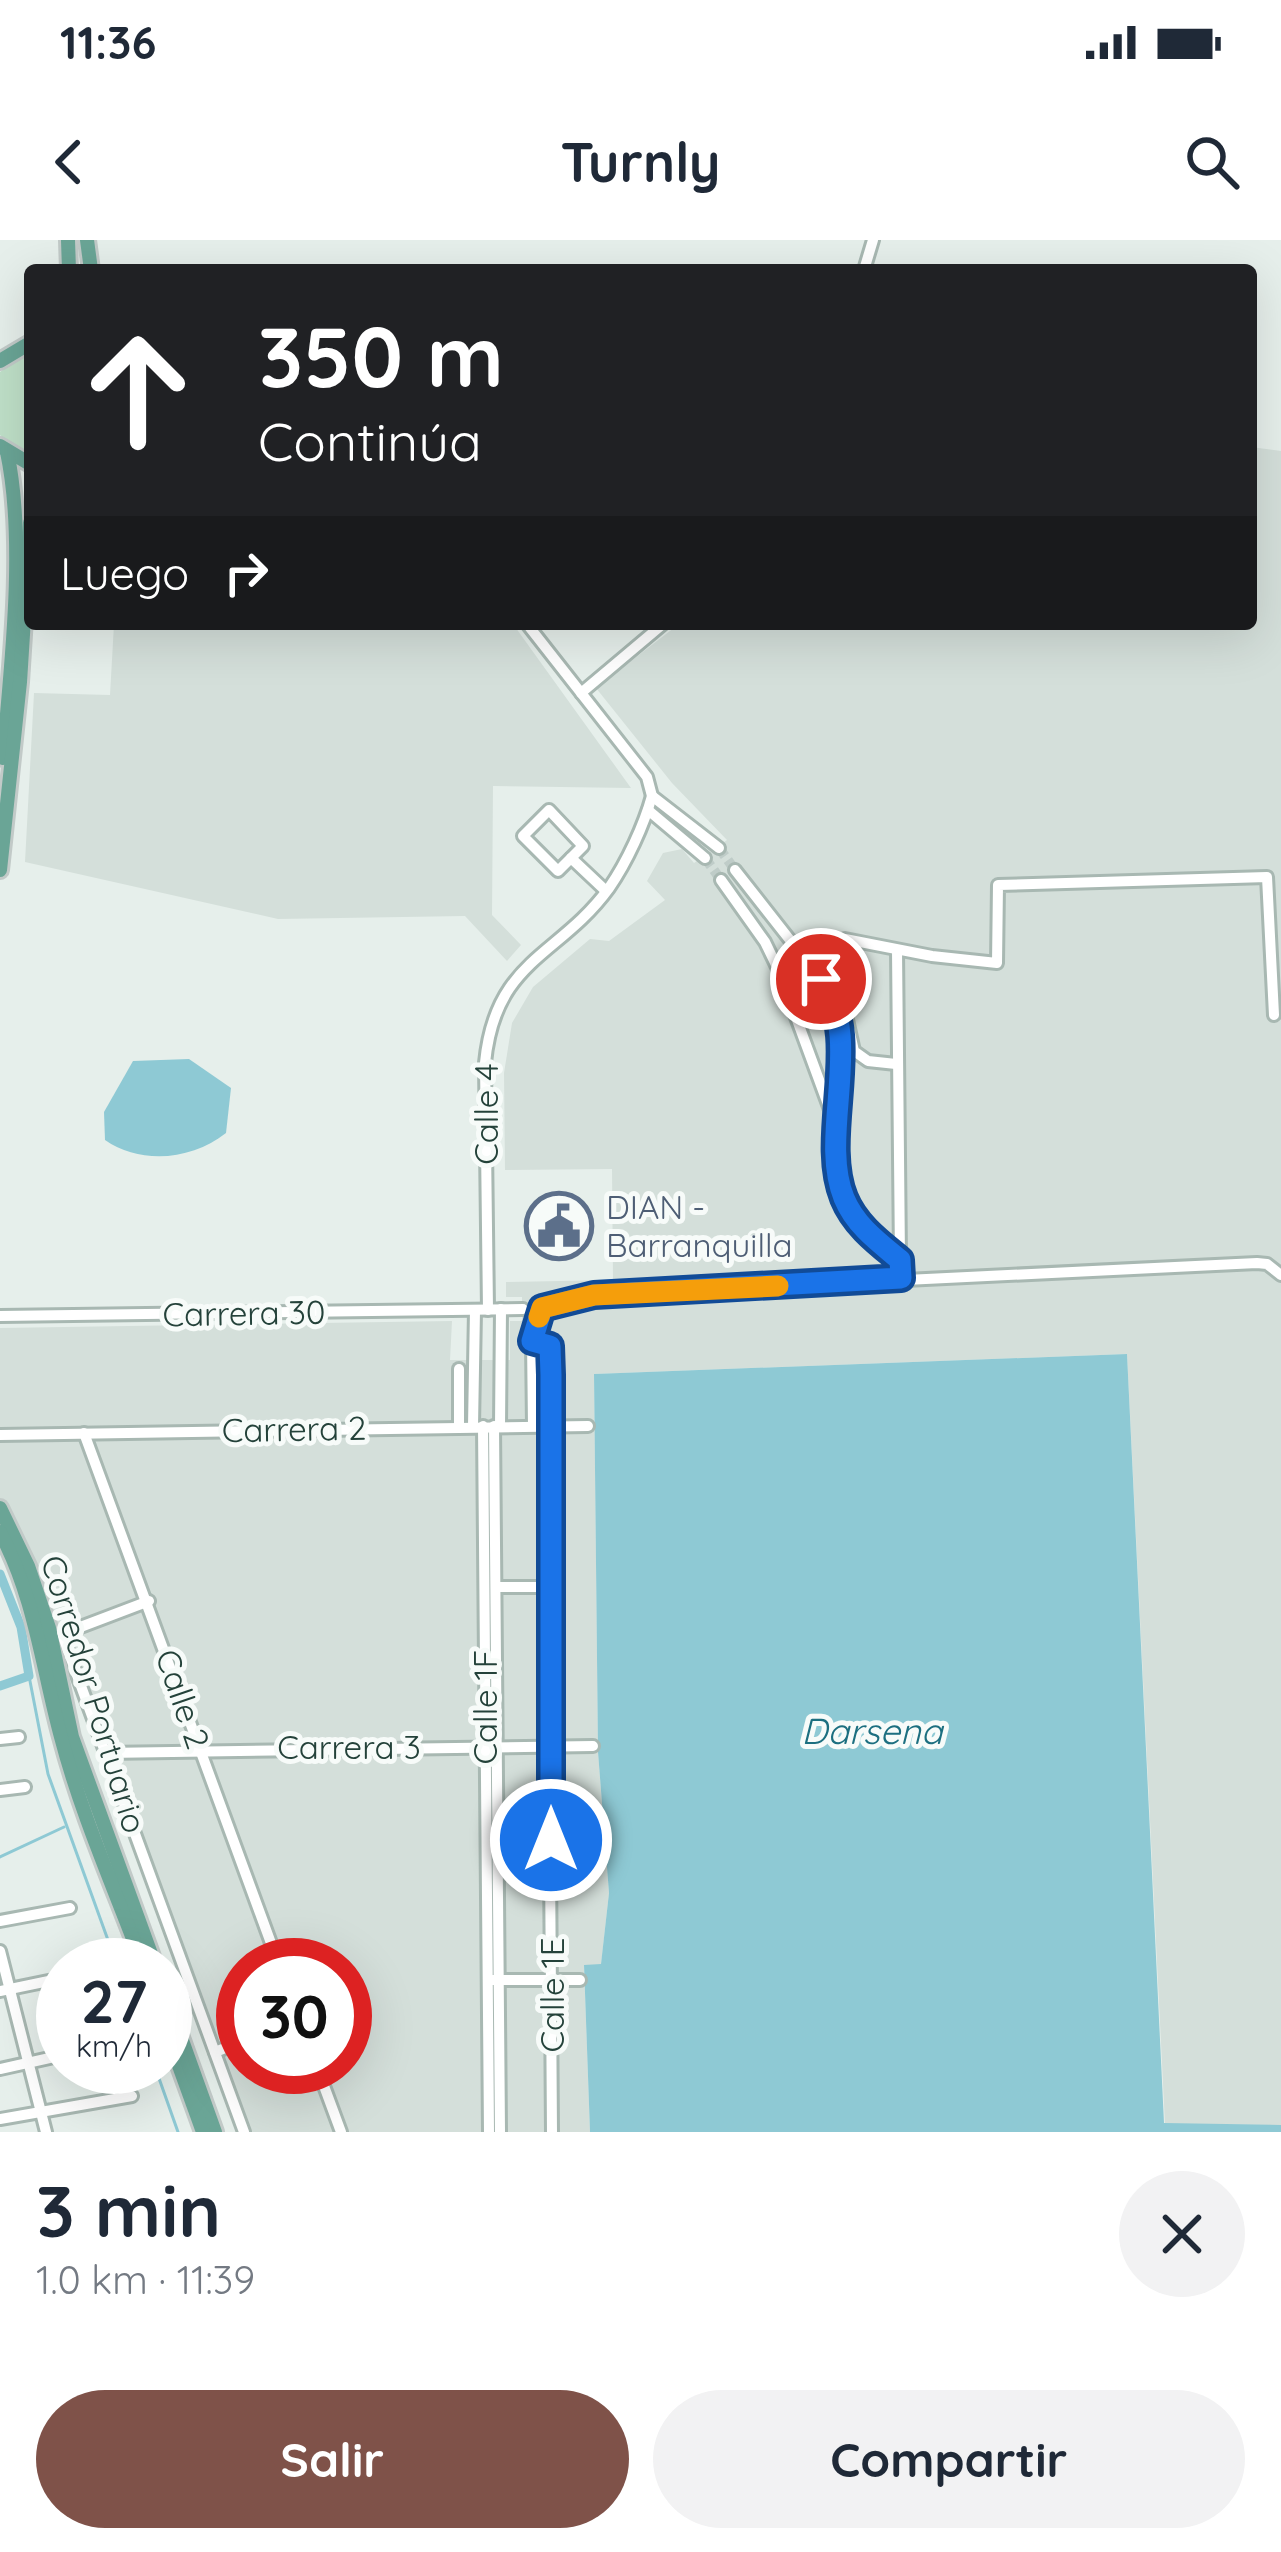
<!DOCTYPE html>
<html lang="es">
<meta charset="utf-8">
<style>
body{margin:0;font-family:Quicksand,sans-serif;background:#f2f2f3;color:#1f2937;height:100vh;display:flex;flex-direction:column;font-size:45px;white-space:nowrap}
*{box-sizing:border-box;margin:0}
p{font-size:39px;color:#747a83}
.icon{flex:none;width:66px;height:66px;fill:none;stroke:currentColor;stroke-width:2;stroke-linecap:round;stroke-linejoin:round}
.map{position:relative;height:1892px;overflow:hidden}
.side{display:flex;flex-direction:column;background:#fff;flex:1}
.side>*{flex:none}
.banner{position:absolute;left:24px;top:24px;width:1233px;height:366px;border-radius:12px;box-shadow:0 12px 48px #0002;background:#202124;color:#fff;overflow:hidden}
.speed{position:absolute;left:36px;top:1698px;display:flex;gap:24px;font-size:60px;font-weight:700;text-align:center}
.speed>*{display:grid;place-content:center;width:156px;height:156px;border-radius:50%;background:#fff;box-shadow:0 12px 48px #0002;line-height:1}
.speed small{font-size:30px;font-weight:400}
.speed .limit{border:18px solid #d22;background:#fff;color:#111}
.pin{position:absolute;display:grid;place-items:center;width:102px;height:102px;color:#fff;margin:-51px;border:6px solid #fff;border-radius:50%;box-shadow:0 3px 12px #0007}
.me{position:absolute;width:132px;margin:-66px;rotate:0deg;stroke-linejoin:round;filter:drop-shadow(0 0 9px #0008)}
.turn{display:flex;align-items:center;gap:42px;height:252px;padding:0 36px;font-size:54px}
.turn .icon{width:156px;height:156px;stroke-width:2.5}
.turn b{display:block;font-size:84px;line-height:102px}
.then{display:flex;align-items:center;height:114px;padding:0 36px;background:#0003;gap:24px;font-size:45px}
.round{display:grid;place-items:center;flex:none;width:126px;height:126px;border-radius:63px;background:#f2f2f3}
.headline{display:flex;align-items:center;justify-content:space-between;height:204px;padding:0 36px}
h1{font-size:72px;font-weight:700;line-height:90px}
.action{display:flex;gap:24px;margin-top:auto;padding:24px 36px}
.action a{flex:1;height:138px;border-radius:72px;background:#7f5249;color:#fff;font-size:48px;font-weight:700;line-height:138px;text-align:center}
.action a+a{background:#f2f2f3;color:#1f2937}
.status{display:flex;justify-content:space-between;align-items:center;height:84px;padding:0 60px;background:#fff;direction:ltr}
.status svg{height:33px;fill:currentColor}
header{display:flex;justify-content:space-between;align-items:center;height:156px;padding:0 36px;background:#fff;font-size:54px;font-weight:700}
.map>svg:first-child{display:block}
.built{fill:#d4dfda;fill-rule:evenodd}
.green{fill:#bfe0c8}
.water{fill:#8ec9d4}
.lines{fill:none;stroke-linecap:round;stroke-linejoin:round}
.stream{stroke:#8ec9d4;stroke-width:3}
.canal{stroke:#8ec9d4;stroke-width:9}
.minor-tunnel{stroke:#bfccc8;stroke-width:10;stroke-dasharray:10 5;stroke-linecap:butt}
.minor-casing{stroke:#a8b8b2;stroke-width:16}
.major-casing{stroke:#c2cac8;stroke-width:20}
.minor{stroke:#fff;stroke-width:10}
.major{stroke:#6aa596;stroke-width:14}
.route-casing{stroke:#114b97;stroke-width:30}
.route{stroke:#1a73e8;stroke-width:21}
.slow{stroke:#f59e0b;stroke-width:21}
.labels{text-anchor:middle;stroke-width:10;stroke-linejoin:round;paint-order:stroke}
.street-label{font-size:33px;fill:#24423a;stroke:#f7fbf9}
.service-label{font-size:33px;fill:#4e5e75;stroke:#f7fbf9;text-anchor:start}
.water-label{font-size:36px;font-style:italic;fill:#1c6f80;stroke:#f7fbf9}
</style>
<div class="status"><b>11:36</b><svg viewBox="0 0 49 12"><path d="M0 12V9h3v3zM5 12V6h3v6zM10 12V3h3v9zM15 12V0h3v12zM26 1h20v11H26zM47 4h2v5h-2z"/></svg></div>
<header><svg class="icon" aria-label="back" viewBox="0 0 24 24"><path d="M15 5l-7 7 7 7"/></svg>Turnly<svg class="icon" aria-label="search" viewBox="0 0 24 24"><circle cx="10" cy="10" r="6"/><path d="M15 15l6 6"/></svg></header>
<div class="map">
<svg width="1281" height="1892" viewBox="0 0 1281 1892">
<rect width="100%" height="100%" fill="#e6efeb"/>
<g class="built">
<path d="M1251 207 1281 211V1885L1165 1884 1127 1114 594 1134 598 1512 609 1653 601 1725 584 1726 590 1892H239L59 1410 31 1319 0 1258V1088L452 1081 450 1120H510V1081H522V1057H506V1042L613 1040 612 929 505 930 504 833 512 783 533 747 590 699 609 701 665 660 647 641 663 613 682 609 694 623 727 600 672 543 596 448 679 384H1251ZM243 1725H345V1827H243Z"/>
<path d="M114 384H513L631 548 493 546 492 675 521 705 507 721 465 676 278 679 25 622 34 453 110 455Z"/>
</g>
<path class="green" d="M30 110V217L11 207 0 195V132Z"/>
<g class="water">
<path d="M189 819 231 848 226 893C192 920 141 925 105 900L104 872 133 821Z"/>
<path d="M1127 1114 1164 1883 1281 1885V1892H590L584 1725 601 1724 609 1653 598 1512 594 1134Z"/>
</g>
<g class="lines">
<g class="stream">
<path d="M29 1436 48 1534 117 1725"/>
<path d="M0 1617 64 1587"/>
<path d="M155 1827 178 1892"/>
</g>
<path class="canal" d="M0 1334 21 1387 29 1436 0 1446"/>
<g class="minor-tunnel">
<path d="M719 608 735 630"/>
<path d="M705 618 721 640"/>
</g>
<g class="minor-casing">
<g id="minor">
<path d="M864 30 873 0"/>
<path d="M527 384 647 537 652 556"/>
<path d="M581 453 663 384"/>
<path d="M652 556 719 608"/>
<path d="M549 570 583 606 558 631 523 596Z"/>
<path d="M648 570 705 618"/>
<path d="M571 618 606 651"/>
<path d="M735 630 830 751 840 795 837 889 842 953 859 984 900 1020 901 1038"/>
<path d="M721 640 765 702 779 731 836 886"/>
<path d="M897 710 900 1019"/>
<path d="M896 824 868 821 854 811 844 766 845 699 932 716 997 723 998 645 1267 637 1274 775"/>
<path d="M534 1068 594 1055 1257 1023 1267 1024 1281 1035"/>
<path d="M488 1070 485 823C495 719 559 717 609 648 627 622 644 585 652 556"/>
<path d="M0 1076 523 1069"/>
<path d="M532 1101H543L550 1106 551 1135 548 1347 552 1892"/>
<path d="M459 1186V1129"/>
<path d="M473 1186 475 1070"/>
<path d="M483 1186 489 1892"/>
<path d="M494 1186 500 1892"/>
<path d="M500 1186 501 1069"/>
<path d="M533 1186 532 1101 542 1068"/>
<path d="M84 1193 279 1725"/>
<path d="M0 1195 588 1186"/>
<path d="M496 1347H548"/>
<path d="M149 1361 62 1394 244 1892"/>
<path d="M0 1499 19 1497"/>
<path d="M105 1513 593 1506"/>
<path d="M0 1550 25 1547"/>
<path d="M0 1681 70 1668"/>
<path d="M0 1711 46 1892"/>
<path d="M491 1740H580"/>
<path d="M0 1751 63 1738"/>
<path d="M215 1812 243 1801"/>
<path d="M317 1827 341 1892"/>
<path d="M0 1829 63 1815"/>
<path d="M0 1879 132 1856"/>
</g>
</g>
<g class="major-casing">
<g id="major">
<path d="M68 0 69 30"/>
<path d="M87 0 91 30"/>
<path d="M0 121 30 103"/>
<path d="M0 206 30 224"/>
<path d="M3 518C11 427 26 301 7 212"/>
<path d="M0 630 20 442 30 283"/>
<path d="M0 1268 28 1326 49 1388 72 1497 155 1725"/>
<path d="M0 1292C35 1357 42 1427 61 1497 81 1574 115 1650 143 1725"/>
<path d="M165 1753 215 1892"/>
<path d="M165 1787 203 1892"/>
</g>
</g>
<use href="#minor" class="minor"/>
<use href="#major" class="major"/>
</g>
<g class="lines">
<g class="route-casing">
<path id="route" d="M551 1600V1135L550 1106 532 1101 542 1068 594 1055 901 1038 900 1020C878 1002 855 985 844 958 818 894 865 800 821 739"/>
</g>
<use href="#route" class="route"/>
<path class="slow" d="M539 1077 542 1068 594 1055 778 1046"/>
</g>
<defs>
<g id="civic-ring" transform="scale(3.45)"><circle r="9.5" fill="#f7fbf9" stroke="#5c6f8a" stroke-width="1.5"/><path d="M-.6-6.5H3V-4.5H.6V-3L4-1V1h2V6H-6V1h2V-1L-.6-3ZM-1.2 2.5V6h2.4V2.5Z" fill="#5c6f8a"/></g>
</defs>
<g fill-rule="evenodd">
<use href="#civic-ring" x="559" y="986"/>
</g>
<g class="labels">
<g class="street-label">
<text transform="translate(486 874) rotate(-90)" y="12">Calle 4</text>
<text transform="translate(244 1073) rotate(-1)" y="12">Carrera 30</text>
<text transform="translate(294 1189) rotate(-1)" y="12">Carrera 2</text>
<text transform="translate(94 1454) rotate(73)" y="12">Corredor Portuario</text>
<text transform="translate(183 1459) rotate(71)" y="12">Calle 2</text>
<text transform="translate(485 1467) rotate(-90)" y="12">Calle 1F</text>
<text x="349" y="1519">Carrera 3</text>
<text transform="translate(552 1755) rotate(-90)" y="12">Calle 1E</text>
</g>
<g class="service-label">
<text x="606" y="979">DIAN -<tspan x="606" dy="38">Barranquilla</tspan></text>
</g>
<g class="water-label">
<text x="872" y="1504">Darsena</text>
</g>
</g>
</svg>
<div class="speed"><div>27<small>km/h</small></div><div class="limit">30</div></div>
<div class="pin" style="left:821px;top:739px;background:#d93025"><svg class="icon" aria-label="arrive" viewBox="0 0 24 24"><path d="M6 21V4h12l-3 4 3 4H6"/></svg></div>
<svg class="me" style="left:551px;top:1600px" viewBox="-20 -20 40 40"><circle r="17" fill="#1a73e8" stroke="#fff" stroke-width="3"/><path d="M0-11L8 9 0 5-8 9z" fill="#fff"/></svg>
<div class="banner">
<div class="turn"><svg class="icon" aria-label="ahead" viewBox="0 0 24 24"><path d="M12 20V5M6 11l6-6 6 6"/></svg><div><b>350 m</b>Continúa</div></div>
<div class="then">Luego<svg class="icon" aria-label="right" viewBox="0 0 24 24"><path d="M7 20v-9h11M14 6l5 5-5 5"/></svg></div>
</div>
</div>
<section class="side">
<div class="headline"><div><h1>3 min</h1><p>1.0 km · 11:39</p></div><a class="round"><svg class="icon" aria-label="close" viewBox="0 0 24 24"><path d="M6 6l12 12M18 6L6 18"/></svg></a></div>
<div class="action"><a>Salir</a><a>Compartir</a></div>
</section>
